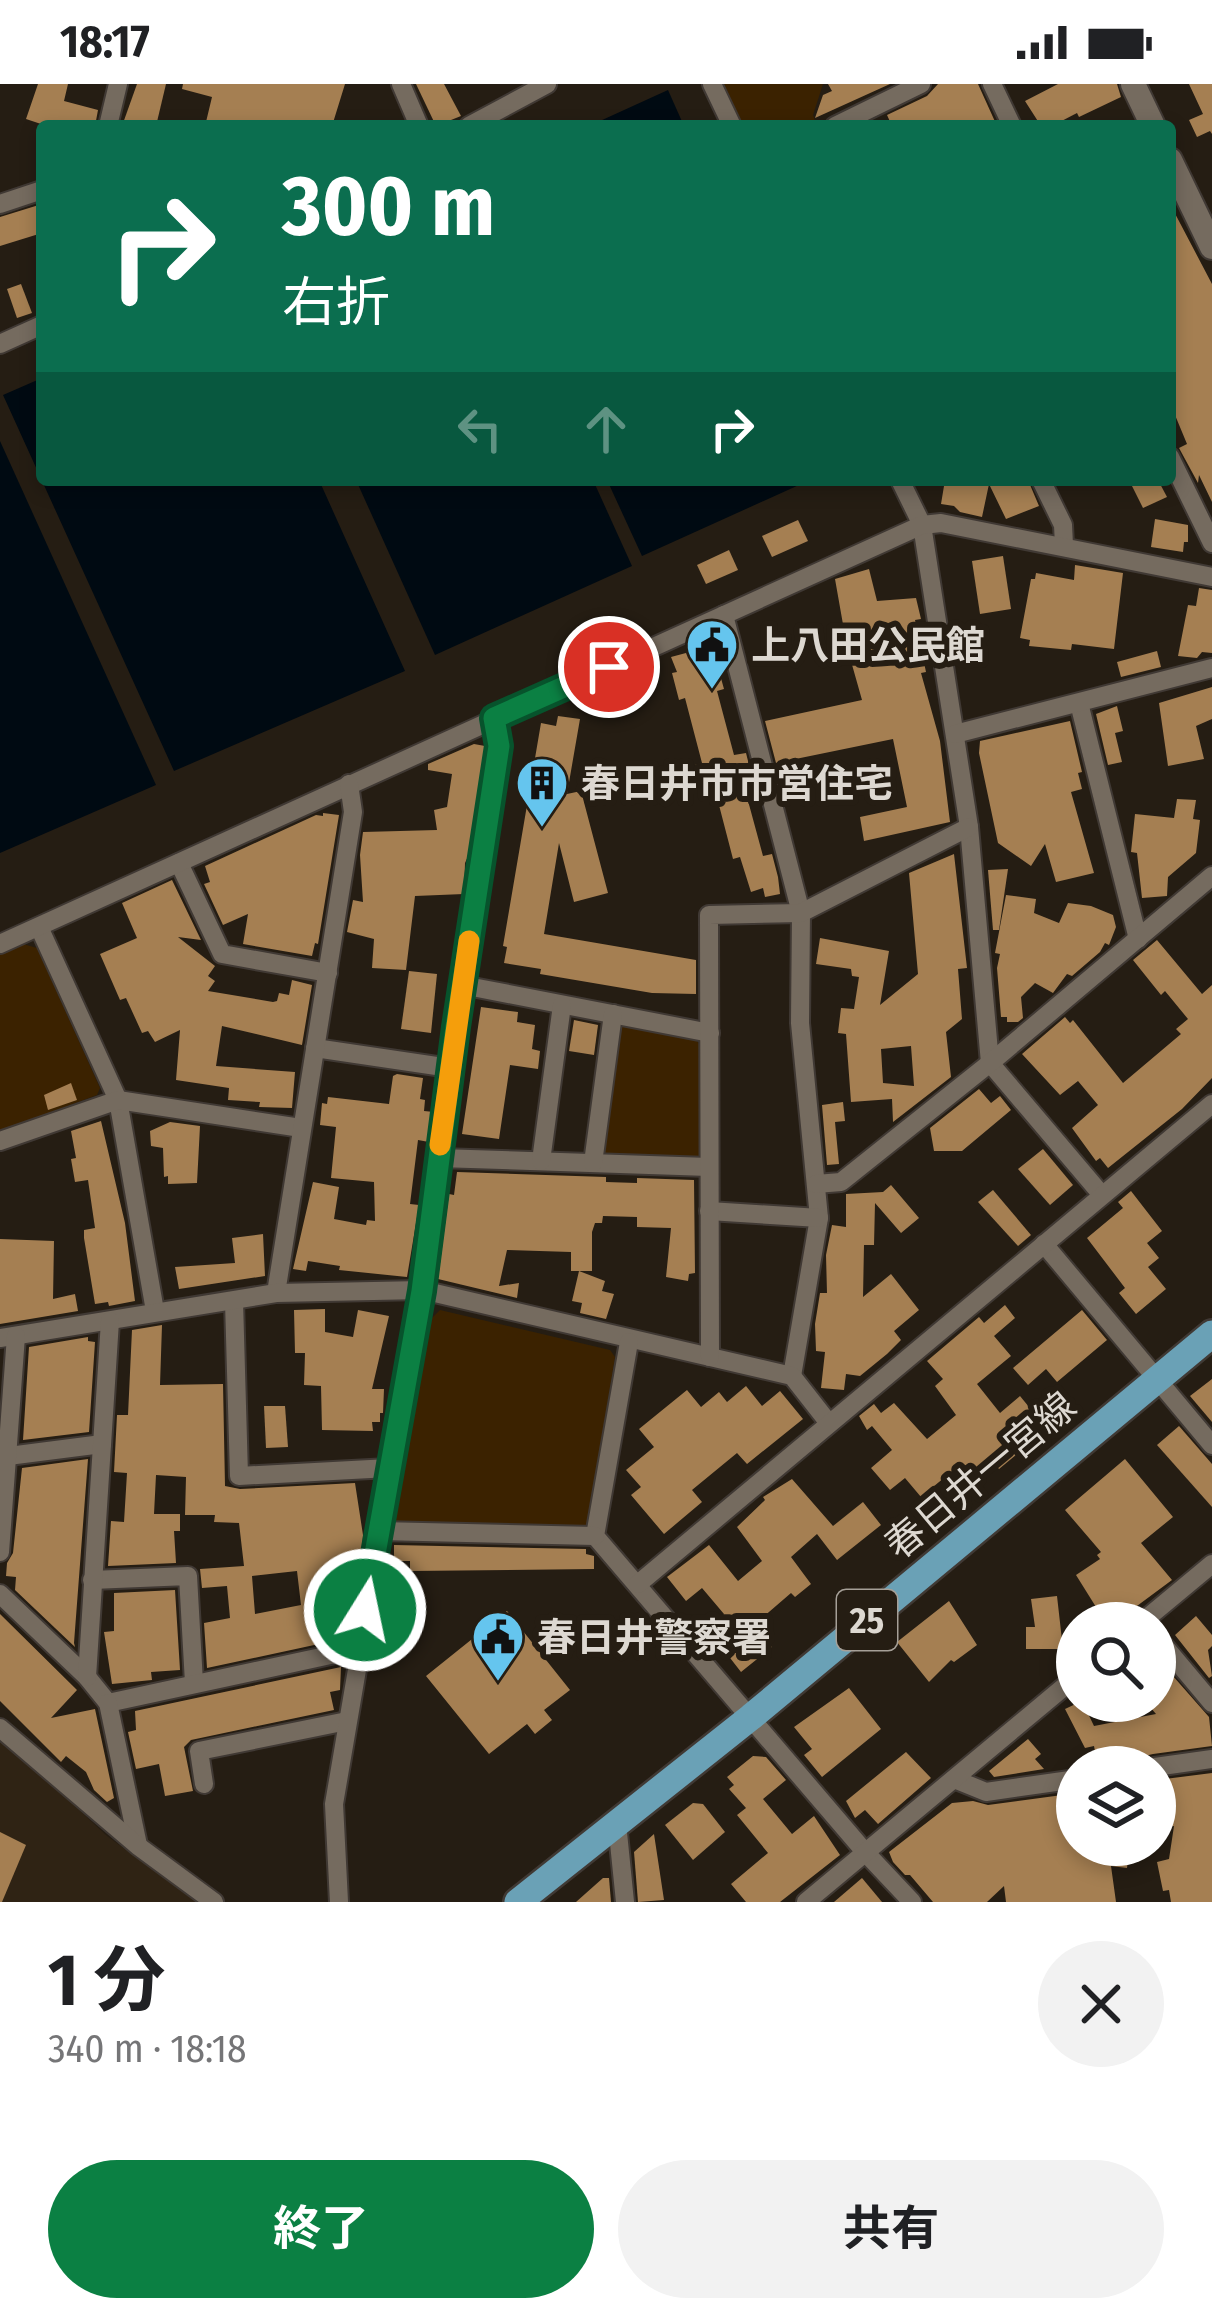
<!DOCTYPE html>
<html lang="ja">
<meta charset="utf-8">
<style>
body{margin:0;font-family:"Fira Sans Condensed","Noto Sans JP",sans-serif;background:#f2f2f2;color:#202124;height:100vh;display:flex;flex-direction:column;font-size:45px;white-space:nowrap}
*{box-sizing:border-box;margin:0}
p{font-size:39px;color:#757577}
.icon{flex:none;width:66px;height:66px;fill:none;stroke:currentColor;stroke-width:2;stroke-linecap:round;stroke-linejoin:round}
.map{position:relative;height:1818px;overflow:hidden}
.details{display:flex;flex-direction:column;background:#fff;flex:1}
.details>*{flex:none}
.hud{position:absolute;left:36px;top:36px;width:1140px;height:366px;border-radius:12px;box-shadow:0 6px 18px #0003;background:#0b6e4f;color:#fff;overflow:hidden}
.buttons{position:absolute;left:1056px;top:1518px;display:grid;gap:24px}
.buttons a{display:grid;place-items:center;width:120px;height:120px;border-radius:50%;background:#fff;box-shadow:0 6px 18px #0003;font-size:60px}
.pin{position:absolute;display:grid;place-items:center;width:102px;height:102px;color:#fff;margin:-51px;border:6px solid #fff;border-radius:50%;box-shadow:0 3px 12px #0007}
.me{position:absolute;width:132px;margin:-66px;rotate:10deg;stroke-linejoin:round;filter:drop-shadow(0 0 9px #0008)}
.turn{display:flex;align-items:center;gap:42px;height:252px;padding:0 48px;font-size:54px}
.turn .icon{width:156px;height:156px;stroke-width:2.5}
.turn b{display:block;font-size:84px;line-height:102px}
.lanes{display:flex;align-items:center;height:114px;padding:0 48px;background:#0003;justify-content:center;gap:60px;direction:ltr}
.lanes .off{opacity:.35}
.round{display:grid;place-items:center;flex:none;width:126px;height:126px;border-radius:63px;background:#f2f2f2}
.headline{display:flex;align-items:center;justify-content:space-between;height:204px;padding:0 48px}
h1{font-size:72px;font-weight:700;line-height:90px}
.primary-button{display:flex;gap:24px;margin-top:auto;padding:24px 48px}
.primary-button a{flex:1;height:138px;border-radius:72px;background:#0b8043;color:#fff;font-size:48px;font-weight:700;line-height:138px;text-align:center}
.primary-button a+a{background:#f2f2f2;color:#202124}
.status{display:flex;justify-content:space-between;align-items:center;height:84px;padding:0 60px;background:#fff;direction:ltr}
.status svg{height:33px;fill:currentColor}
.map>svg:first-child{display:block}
.built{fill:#2f2314}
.green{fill:#3b2200}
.water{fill:#000a12}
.building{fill:#a57f52;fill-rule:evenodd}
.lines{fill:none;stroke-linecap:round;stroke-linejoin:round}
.street-casing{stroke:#403934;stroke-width:22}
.secondary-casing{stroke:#403934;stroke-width:28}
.primary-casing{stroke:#403934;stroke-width:32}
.street{stroke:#756b5f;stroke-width:18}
.secondary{stroke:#756b5f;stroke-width:24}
.primary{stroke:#6aa1b6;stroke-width:27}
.route-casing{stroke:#07532c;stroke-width:30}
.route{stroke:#0b8043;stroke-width:21}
.slow{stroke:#f59e0b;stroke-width:21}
.labels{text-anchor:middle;stroke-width:12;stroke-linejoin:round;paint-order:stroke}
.shield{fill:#251d13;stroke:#a6a098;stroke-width:3}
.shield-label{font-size:36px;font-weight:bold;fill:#ddd8d1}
.poi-label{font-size:39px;font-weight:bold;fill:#ddd8d1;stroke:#251d13;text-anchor:start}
.street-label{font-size:39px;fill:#ddd8d1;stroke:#251d13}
</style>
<div class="status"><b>18:17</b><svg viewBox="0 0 49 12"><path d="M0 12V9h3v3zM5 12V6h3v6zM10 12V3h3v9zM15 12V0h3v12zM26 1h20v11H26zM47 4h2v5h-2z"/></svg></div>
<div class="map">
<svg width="1212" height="1818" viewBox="0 0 1212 1818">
<rect width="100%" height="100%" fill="#251d13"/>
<path class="built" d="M4 1656 107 1752 197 1818H0V1657Z"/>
<g class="green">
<path d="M724 0H823L813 31 816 39 743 42Z"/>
<path d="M23 860 37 864 100 1004 97 1011 0 1047V870Z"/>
<path d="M626 939 694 953 699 960 700 1072 692 1077 604 1071 600 1065 620 942Z"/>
<path d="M440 1226 610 1266 615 1273 588 1440 581 1445 399 1441 394 1434 431 1235Z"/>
</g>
<g class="water">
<path d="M668 6 684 42H589Z"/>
<path d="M42 294V396H319L405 587 174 687 3 311Z"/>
<path d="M0 357 156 701 0 769Z"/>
<path d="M356 396H593L632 482 435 571Z"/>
<path d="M607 396H810L642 472Z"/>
</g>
<g class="building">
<path d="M38 0H68L64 17 98 26 95 42H47L26 35Z"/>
<path d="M137 0H166L156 42H122Z"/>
<path d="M183 0H345L332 42H225L206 38 212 13 182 5Z"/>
<path d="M416 0H444L461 32 436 42Z"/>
<path d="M828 0H890L815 34 823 11 832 7Z"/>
<path d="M938 0H978L997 42H892L887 31 927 12Z"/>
<path d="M1058 0H1117L1121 13 1079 33 1077 29 1052 42H1041L1025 17Z"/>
<path d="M1189 0H1212V50L1210 47 1197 53 1189 36 1203 30Z"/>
<path d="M42 120V149L0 162V133Z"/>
<path d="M1170 120 1212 200V418L1199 391 1198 399 1179 364 1187 360 1170 319Z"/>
<path d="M21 200 32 229 17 234 7 205Z"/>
<path d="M945 396H1028L1039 422 1006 435 989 400 982 433 960 428 954 422 941 420Z"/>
<path d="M1129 396H1158L1167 413 1143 424Z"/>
<path d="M1155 435 1188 441V458H1184L1183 468 1151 463Z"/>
<path d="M798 436 808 457 772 473 762 452Z"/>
<path d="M729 466 738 486 706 500 697 481Z"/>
<path d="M1003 472 1011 525 980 530 972 477Z"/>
<path d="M1075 481 1123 489 1114 565 1072 560 1071 566 1029 562 1030 556 1020 554 1031 495H1035L1036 489 1074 496Z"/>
<path d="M869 485 877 517 916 514 921 535 915 536 926 588 921 589 940 657 950 738 864 757 860 733 907 723 893 655 776 679 765 637 862 616 847 563 835 495Z"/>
<path d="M1199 504 1212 506V569L1202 568 1197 574 1178 572 1188 521 1196 522Z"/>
<path d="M712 562 724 605 717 607 734 671 746 669 752 693 751 700 744 702 763 772 772 770 778 793 780 810 765 813 763 804 751 808 740 773 733 775 713 698 700 702 695 681 702 679 685 614 679 616 672 589 677 588 671 573Z"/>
<path d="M1157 567 1161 583 1121 593 1117 578Z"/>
<path d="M1212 603V635L1196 642 1204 675 1168 682 1159 619Z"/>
<path d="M1117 622 1123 647 1115 649 1122 678 1108 681 1096 630Z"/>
<path d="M558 632 580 635 567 710 581 707 608 809 574 818 559 759 544 850 696 876V910L652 909 540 890 541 885 504 879 507 863 503 862 541 639 556 642Z"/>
<path d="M1070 637 1082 688 1078 689 1082 705 1071 708 1094 789 1056 798 1045 760 1031 782 998 759 979 669 980 657Z"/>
<path d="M474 660 485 662 470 768 465 779 464 810 415 812 406 886 372 884 374 855 347 848 353 816 363 818 360 771 363 748 437 746 434 726 447 723 452 690 428 686V680Z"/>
<path d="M1177 715 1196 716 1193 735 1200 736 1196 769 1168 793 1167 812 1142 814 1137 769 1131 768 1135 730 1174 734Z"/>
<path d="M323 729 339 731 318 860 315 859 312 872 243 860 248 830 223 841 204 800 210 798 205 782 316 731 323 732Z"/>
<path d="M954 770 967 884 958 885 962 935 946 948 951 993 893 1038 892 1015 851 1018 846 950 838 949 841 924 854 925 859 893 852 892 851 885 816 880 820 854 889 867 880 921 918 890 909 789ZM911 962 914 1002 883 999 881 965Z"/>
<path d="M1008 785 999 846H993L988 786Z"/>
<path d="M172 796 201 856 178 853 215 882 208 892 215 897 208 907 273 918 277 917 279 909 289 911 292 896 312 901 302 961 222 942 216 982 295 988 292 1024 259 1023 260 1018 228 1016 229 1004 176 996 180 946 155 958 148 947 142 949 126 914 120 916 100 870 137 854 122 819Z"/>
<path d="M1006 811 1036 815 1034 829 1059 839 1068 819 1091 822 1113 831 1116 843 1109 861 1105 859 1100 868 1072 892 1067 890 1053 909 1035 899 1021 913 1023 934 1018 938H1007V933H1001L997 884 1000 870 995 869Z"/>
<path d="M1157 856 1202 910 1212 901V994L1182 1025 1108 1084 1100 1074 1096 1077 1072 1044 1098 1021 1078 997 1060 1011 1022 970 1065 933 1070 939 1073 936 1123 999 1181 950 1176 945 1188 935 1165 907 1161 911 1133 876Z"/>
<path d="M409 887 437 890 431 949 401 945Z"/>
<path d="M481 923 518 928 517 938 535 941 532 965 540 967 538 985 510 981 499 1055 462 1050Z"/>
<path d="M574 936 598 941 594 971 569 967Z"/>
<path d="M397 990 423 994 420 1015 425 1016 424 1027 434 1028 429 1058 418 1056 410 1120 419 1121 407 1193 339 1186 340 1182 308 1177 306 1187 293 1185 313 1098 339 1103 334 1135 366 1141 367 1136 375 1137 374 1098 331 1094 336 1043 320 1041 322 1019 327 1020 328 1013 389 1020 393 992Z"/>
<path d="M71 999 77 1016 48 1026 44 1011Z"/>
<path d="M979 1005 991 1019 1000 1012 1011 1026 962 1067H934L930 1044Z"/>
<path d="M843 1018 845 1037 835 1038 839 1080 827 1081 822 1021Z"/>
<path d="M101 1037 125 1139 135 1217 109 1222 108 1218 95 1220 84 1154V1146L95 1144 88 1096 75 1098 71 1075 76 1074 71 1047Z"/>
<path d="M170 1038 200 1042 197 1099 168 1100V1092L164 1093 163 1064 151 1062 150 1047Z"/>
<path d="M1043 1065 1073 1101 1050 1121 1018 1085Z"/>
<path d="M457 1088 606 1093V1098L637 1099V1094L694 1096 695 1189 689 1190 688 1197 666 1193 671 1144 637 1143V1133L603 1132 602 1139H595L592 1148V1187H579L605 1197 602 1207 614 1210 606 1235 580 1229 582 1219 572 1217 579 1187H571V1168L507 1166 499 1202 519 1199 517 1214 438 1195 449 1110 454 1111Z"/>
<path d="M891 1101 919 1134 901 1149 875 1119 874 1161H864L863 1213 891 1190 919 1226 894 1247 901 1256 887 1270 860 1292 846 1290 844 1306 821 1304 825 1268 816 1267 815 1240 820 1209H827L826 1171 832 1141 846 1143V1110L883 1108Z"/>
<path d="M993 1106 1031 1151 1018 1162 978 1118Z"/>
<path d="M1131 1107 1162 1147 1147 1159 1159 1174 1148 1183 1166 1205 1136 1230 1119 1209 1125 1204 1087 1154 1123 1124 1118 1118Z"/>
<path d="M263 1150 265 1192 179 1205 175 1183 235 1179 232 1154Z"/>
<path d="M0 1155 54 1157 53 1215 75 1210 78 1227 0 1240Z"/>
<path d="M1005 1221 1015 1234 994 1252 1011 1272 977 1300 1000 1329 1020 1312 1047 1345 999 1385 991 1375 966 1396 961 1390 950 1399 945 1393 921 1413 905 1394 890 1406 871 1384 892 1366 872 1342 867 1346 859 1332 874 1320 881 1329 894 1319 927 1355 956 1331 935 1302 943 1295 927 1277 979 1233 984 1239Z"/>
<path d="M325 1225V1248L353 1253 358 1226 389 1232 372 1305H384L383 1329H380V1338H372L373 1347 322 1346 321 1302 304 1301 305 1269H295L294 1226Z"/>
<path d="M1082 1226 1107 1256 1057 1298 1046 1285 1028 1301 1013 1284Z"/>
<path d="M162 1241 160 1301 223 1300 225 1402 240 1405 355 1399 363 1451 361 1481 344 1483 351 1526 337 1528 342 1555 207 1584 204 1539 230 1534 227 1502 202 1504 200 1485 244 1482 239 1439 214 1438 215 1431H185L186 1393 156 1391 154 1430H180V1447H174L176 1479 108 1482 111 1437 124 1438 127 1389 114 1388 117 1331H128L132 1246ZM297 1487 301 1521 255 1530 252 1492Z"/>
<path d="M88 1253V1257L95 1258 89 1348 23 1356 29 1263Z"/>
<path d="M1212 1295V1338L1190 1312Z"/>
<path d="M746 1302 762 1322 780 1307 803 1335 747 1380 737 1369 692 1406 702 1418 664 1450 631 1411 641 1403 626 1386 654 1363 639 1345 687 1306 701 1323 719 1308 727 1318Z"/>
<path d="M264 1322H285L288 1363 266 1364Z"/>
<path d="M1179 1342 1212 1380V1423L1157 1361Z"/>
<path d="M88 1375 74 1559 75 1563 15 1506 16 1493 6 1492 7 1479 13 1469 22 1384Z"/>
<path d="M1125 1375 1173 1433 1141 1459 1172 1496 1114 1539H1106L1076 1491 1100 1475 1097 1471 1101 1468 1065 1426Z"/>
<path d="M792 1395 833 1442 863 1418 881 1441 837 1476 817 1450 791 1473 811 1500 795 1513 791 1509 762 1534 766 1540 759 1546 772 1563 741 1588 727 1570 739 1560 720 1536 724 1530 702 1504 686 1517 667 1493 709 1461 738 1497 762 1477 737 1443 765 1416 763 1413Z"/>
<path d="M394 1461 586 1465V1470L594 1472V1485L410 1487V1477H394Z"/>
<path d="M175 1506 180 1586 151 1588 152 1596 112 1600 104 1548 114 1547V1509Z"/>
<path d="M1057 1512 1063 1565H1026V1543H1035L1031 1515Z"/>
<path d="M949 1517 977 1561 954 1578 951 1576 929 1598 897 1558Z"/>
<path d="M507 1527 570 1606 544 1626 552 1636 535 1650 527 1640 489 1670 426 1592Z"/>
<path d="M0 1530 77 1606 51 1634 95 1625 114 1714 107 1718 94 1706 86 1688 66 1672 61 1678 0 1617Z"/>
<path d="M1196 1532 1212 1551V1562L1208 1566 1212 1592 1209 1594 1175 1551Z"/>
<path d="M1158 1575 1209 1633 1212 1662 1153 1670 1098 1683 1094 1662 1085 1664 1065 1625 1082 1617 1094 1642 1156 1630 1145 1617H1155Z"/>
<path d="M341 1583 340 1606 330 1608 334 1626 191 1656 184 1663 193 1707 165 1712 159 1680 136 1685 128 1648 136 1646 135 1627Z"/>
<path d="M849 1604 881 1645 822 1693 804 1671 812 1665 794 1643Z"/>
<path d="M1028 1655 1041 1670 1035 1675 1044 1685 994 1693 989 1687Z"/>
<path d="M906 1668 931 1694 878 1740 865 1726 855 1734 846 1717Z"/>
<path d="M753 1672 766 1673 786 1696 763 1715 792 1750 814 1732 840 1771 780 1818H746L731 1800 768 1769 737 1731 746 1724 729 1705 734 1701 727 1693Z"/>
<path d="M1212 1689V1818H1171L1169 1806 1163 1807 1157 1778 1169 1775 1174 1742 1166 1743 1157 1696Z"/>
<path d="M1077 1709V1761H1130L1127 1784 1111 1782 1116 1818H1006L1004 1802 987 1818H933L910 1791H905L893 1778 889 1768 952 1719 973 1717 988 1721Z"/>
<path d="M693 1719 703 1720 725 1748 693 1776 665 1741Z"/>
<path d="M0 1748 26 1761 2 1818H0Z"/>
<path d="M654 1750 664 1816 638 1818 634 1768Z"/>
<path d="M603 1794H609L611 1818H576Z"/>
<path d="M862 1794 882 1818H834Z"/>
</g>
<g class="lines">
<g class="street-casing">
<g id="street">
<path d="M401 0 419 42"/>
<path d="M712 0 732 42"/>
<path d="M992 0 1012 42"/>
<path d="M108 42 118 0"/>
<path d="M469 42 547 0"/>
<path d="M835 42 921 0"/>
<path d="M0 120 42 106"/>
<path d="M0 260 42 241"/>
<path d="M1170 373 1212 459"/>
<path d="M900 396 922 441 969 743 990 979 1101 1110"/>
<path d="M1041 396 1063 441 1064 461"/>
<path d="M724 531 801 829 800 939 819 1134 792 1292"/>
<path d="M1079 619 1138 855"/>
<path d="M955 650 1212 584"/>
<path d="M179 779 222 870 328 889"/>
<path d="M39 843 118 1016 155 1227"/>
<path d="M0 860 922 441 941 439 1212 493"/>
<path d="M462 901 710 949"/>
<path d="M315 964 450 984"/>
<path d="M0 1057 118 1016 301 1044"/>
<path d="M439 1074 709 1083"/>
<path d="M541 1077 562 921"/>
<path d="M593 1079 613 930"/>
<path d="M816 1100 841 1098 990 979 1212 792"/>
<path d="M709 1127 819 1134"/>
<path d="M1044 1160 1212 1361"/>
<path d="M276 1209 353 728 349 700"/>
<path d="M234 1217 239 1392 389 1384"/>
<path d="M0 1254 276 1209 422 1206 792 1292 828 1338"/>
<path d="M629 1258 595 1452 865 1768 912 1818"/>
<path d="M710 1273 709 831 801 829 969 743"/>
<path d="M0 1373 102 1360"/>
<path d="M379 1447 595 1452"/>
<path d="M0 1468 16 1252"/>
<path d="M92 1496 188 1492 194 1599"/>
<path d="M638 1500 1212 1020"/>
<path d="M0 1510 87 1593 108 1619 358 1565"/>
<path d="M1141 1539 1212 1480"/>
<path d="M1155 1551 1212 1619"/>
<path d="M87 1593 110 1237"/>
<path d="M108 1619 138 1761"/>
<path d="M0 1644 138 1762 214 1818"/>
<path d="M1155 1683 1212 1675"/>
<path d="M954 1695 986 1708 1077 1695"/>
<path d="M204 1700 199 1667 347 1637"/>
<path d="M617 1739 625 1818"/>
<path d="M339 1818 334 1720 422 1206 499 662 494 634"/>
<path d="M806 1818 1077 1592"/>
</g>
</g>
<g class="secondary-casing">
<g id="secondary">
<path d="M1133 0 1153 42"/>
<path d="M1170 76 1212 163"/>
</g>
</g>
<g class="primary-casing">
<path id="primary" d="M518 1818 751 1633 1212 1250"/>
</g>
<use href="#street" class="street"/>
<use href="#secondary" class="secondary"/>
<use href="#primary" class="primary"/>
</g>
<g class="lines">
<g class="route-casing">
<path id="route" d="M365 1526 422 1207 456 943 499 662 494 634 609 583"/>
</g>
<use href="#route" class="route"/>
<path class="slow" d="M440 1061 469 857"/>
</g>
<defs>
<g id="civic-pin" transform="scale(2.7)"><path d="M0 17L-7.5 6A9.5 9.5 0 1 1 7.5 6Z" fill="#65c5ee" stroke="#251d13"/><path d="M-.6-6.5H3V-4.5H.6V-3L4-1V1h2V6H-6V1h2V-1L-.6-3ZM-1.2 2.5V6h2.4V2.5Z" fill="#111"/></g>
<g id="building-pin" transform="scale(2.7)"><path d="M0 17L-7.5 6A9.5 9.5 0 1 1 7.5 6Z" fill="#65c5ee" stroke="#251d13"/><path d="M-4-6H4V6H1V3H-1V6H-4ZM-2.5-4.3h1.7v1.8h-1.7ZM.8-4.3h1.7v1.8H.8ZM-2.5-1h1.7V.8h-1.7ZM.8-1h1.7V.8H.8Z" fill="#111"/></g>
</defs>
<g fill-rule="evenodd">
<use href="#civic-pin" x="712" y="561"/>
<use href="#building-pin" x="542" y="699"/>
<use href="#civic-pin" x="498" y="1553"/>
</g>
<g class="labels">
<rect class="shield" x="837" y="1506" width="60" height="60" rx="9"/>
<g class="shield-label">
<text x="867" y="1549">25</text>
</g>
<g class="poi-label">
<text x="751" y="575">上八田公民館</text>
<text x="581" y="713">春日井市市営住宅</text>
<text x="537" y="1567">春日井警察署</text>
</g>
<g class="street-label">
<text transform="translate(980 1391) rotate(-40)" y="14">春日井一宮線</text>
</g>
</g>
</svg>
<div class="buttons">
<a><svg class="icon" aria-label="search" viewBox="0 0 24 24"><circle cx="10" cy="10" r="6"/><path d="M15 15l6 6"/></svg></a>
<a><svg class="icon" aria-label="layers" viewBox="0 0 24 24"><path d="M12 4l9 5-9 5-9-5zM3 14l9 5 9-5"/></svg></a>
</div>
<div class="pin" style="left:609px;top:583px;background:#d93025"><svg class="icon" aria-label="arrive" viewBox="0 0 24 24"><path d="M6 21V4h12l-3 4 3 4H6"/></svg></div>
<svg class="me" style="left:365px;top:1526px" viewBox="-20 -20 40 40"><circle r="17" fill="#0b8043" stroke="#fff" stroke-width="3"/><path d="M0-11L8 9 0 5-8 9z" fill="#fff"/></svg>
<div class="hud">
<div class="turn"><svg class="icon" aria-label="right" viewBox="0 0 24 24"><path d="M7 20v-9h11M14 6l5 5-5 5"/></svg><div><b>300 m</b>右折</div></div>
<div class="lanes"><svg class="icon off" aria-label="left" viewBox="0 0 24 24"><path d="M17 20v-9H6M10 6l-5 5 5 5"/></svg><svg class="icon off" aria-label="ahead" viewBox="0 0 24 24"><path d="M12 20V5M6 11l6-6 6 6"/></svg><svg class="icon" aria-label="right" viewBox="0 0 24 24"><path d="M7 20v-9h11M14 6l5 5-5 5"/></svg></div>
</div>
</div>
<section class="details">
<div class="headline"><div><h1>1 分</h1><p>340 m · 18:18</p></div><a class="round"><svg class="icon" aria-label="close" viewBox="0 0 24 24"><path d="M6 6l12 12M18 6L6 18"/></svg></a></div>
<div class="primary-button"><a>終了</a><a>共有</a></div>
</section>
